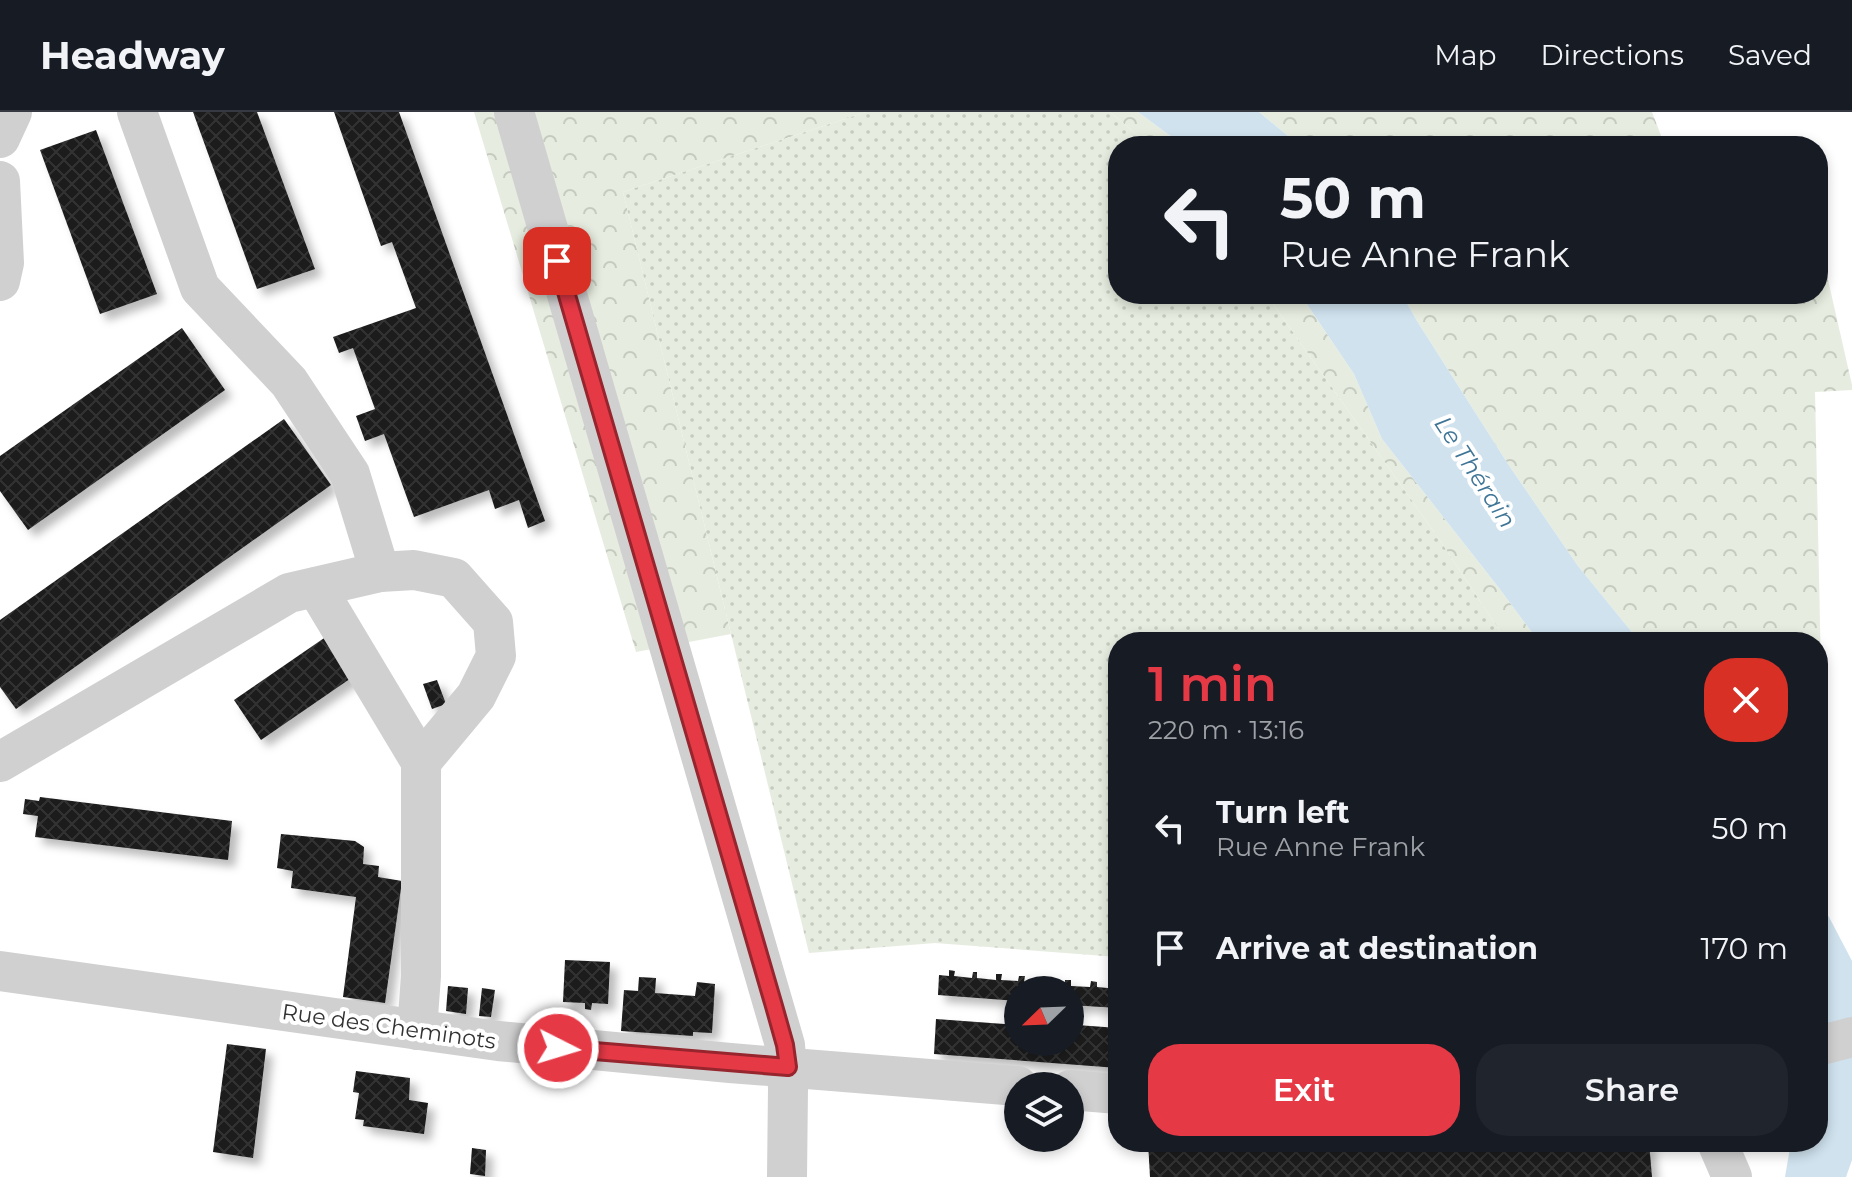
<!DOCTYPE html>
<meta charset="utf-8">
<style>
body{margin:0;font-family:Montserrat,sans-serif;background:#20242c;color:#f1f3f6;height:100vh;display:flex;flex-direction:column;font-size:30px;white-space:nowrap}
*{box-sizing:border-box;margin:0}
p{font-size:26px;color:#9ea1a6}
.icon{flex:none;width:44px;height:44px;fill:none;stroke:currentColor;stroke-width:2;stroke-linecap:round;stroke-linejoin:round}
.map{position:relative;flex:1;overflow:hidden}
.drawer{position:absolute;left:1108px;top:520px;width:720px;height:520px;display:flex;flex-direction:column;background:#171b24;border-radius:32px;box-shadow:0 4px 12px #0003}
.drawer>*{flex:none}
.top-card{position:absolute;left:1108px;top:24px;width:720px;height:168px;border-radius:32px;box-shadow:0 4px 12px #0003;background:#171b24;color:#f1f3f6;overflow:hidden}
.needle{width:52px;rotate:247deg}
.tools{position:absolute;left:1004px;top:864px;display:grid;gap:16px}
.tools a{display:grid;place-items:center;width:80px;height:80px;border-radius:50%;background:#171b24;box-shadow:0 4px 12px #0003;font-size:40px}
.pin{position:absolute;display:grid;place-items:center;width:68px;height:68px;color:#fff;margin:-34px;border-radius:16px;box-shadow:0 4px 12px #0006}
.me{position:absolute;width:88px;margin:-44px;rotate:95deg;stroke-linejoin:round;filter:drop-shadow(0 0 6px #0008)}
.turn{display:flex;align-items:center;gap:28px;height:168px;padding:0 40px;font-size:36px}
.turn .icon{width:104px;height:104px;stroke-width:2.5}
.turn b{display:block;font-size:56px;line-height:68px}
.round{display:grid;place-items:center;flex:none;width:84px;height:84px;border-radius:32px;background:#20242c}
.head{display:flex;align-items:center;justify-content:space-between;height:136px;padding:0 40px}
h1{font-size:48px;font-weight:600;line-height:60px;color:#e63946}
.primary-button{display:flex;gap:16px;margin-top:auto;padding:16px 40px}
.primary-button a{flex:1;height:92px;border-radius:32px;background:#e63946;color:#fff;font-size:32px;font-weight:600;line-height:92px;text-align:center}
.primary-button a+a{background:#20242c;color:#f1f3f6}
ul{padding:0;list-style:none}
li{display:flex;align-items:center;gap:24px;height:120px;padding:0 40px}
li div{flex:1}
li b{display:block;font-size:30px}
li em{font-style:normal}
header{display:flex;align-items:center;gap:48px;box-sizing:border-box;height:112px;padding:0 40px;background:#171b24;border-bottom:2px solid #363941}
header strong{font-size:38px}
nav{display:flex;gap:44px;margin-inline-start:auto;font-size:28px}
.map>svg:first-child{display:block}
.forest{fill:url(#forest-crowns)}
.garden{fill:url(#garden-dots)}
.water{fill:#cfe2ee}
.building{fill:url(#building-cross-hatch);filter:url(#shadow)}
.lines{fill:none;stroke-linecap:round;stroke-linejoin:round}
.minor{stroke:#d0d0d0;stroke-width:40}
.route-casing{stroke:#96252e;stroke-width:20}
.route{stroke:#e63946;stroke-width:14}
.labels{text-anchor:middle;stroke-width:8;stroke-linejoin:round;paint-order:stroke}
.street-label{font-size:22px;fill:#333;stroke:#fff}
.water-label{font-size:24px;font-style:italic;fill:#3f7597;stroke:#fff}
</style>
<header>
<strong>Headway</strong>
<nav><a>Map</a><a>Directions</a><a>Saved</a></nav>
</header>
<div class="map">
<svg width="1852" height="1065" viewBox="0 0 1852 1065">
<defs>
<pattern id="forest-crowns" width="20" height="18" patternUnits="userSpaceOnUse" patternTransform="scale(2)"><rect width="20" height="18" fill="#e6ecdf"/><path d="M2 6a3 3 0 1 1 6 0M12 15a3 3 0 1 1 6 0" fill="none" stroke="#c6cbc0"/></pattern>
<pattern id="garden-dots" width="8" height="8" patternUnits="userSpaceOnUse" patternTransform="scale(2)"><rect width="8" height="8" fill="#e6ecdf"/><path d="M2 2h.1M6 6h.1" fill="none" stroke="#c6cbc0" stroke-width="1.8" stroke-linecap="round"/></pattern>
<pattern id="building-cross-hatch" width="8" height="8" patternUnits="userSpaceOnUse" patternTransform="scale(2)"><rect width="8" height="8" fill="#1a1a1a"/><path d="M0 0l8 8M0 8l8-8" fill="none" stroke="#333"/></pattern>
<filter id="shadow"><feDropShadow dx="7" dy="7" stdDeviation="4" flood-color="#0004"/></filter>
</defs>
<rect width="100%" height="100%" fill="#fff"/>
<g class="forest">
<path d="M474 0H866L623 80 731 522 636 540Z"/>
<path d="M1110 0H1138L1184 34H1150Z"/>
<path d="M1259 0H1652L1665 34H1300Z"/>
<path d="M1818 124 1852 273V278L1815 280 1821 557 1818 558V530H1640L1578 454 1508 352 1417 209 1402 182H1818Z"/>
<path d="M1266 182H1300L1354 262 1382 327 1499 476 1539 530H1507L1439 427Z"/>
</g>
<path class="garden" d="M866 0H1110L1150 34H1118V182H1266L1439 427 1507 530H1118V845L935 831 809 841 623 80Z"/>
<g class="water">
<path d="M1138 0H1259L1300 34H1184Z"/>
<path d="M1300 182H1402L1417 209 1508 352 1578 454 1640 530H1539L1499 476 1382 327 1354 262Z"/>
<path d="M1818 792 1829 805 1852 849V1048L1846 1065H1785L1791 1030H1818Z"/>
</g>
<g class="building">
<path d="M193 0H257L315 157 257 177Z"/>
<path d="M334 0H399L545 409 528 416 519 388 495 397 489 378 414 405 384 322 365 329 356 304 375 297 353 236 339 241 333 225 416 196 392 130 381 134Z"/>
<path d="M96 18 157 182 100 202 40 38Z"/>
<path d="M182 216 225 278 28 418 0 379V344Z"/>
<path d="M284 307 331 373 16 597 0 575V508Z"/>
<path d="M330 522 357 562 261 628 234 588Z"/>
<path d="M437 568 446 592 432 597 423 572Z"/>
<path d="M40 685 232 709 228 748 35 725 38 704 23 702 25 687 39 689Z"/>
<path d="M281 722 355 729 364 735 363 752 379 754 378 765 402 769 385 891 343 885 356 785 291 776 293 759 277 756Z"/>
<path d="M565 848 610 850 608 892 592 891 591 898 585 897V891L563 890Z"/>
<path d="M949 858 955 859 954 864 972 866 973 860H977V866L996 868V862H1002L1001 868 1018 869 1019 864H1025L1024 870 1040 871 1041 866H1047V872L1065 873V868H1071V874L1090 875 1091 869 1097 870V875L1118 877V896L1070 893V878H1018V889L938 883 939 863 949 864Z"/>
<path d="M639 865 656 866 655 881 695 884 697 870 715 872 712 921 693 920V924L621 919 624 878 638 879Z"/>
<path d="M448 874 468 876 466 902 446 899Z"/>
<path d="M482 876 495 878 491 905 479 904Z"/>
<path d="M936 907 1018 913V930H1070V917L1077 918V913L1118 916V956L934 942Z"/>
<path d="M227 932 266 937 253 1046 213 1040Z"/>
<path d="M356 959 410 966 409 988 428 991 424 1022 363 1014 364 1008 355 1007 359 981 353 980Z"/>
<path d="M1148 1030H1649L1652 1065H1150Z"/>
<path d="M472 1036 486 1038 485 1064 470 1062Z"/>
</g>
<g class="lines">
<g class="minor">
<path d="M137 0 200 176 289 270 350 362 380 460"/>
<path d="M514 0 785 933 788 976 787 1065"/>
<path d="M0 26 12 0"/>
<path d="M0 69 4 151 0 169"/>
<path d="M316 475 421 650"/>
<path d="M0 650 289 481 380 460 414 458 454 466 493 510 496 544 476 584 421 650V864L417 918"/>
<path d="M0 859 498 929 730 951 1018 974"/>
<path d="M1818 934 1852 925"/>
<path d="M1070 978 1118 982"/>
<path d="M1717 1030 1732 1065"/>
</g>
</g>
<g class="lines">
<g class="route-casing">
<path id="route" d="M557 149 774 894 785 933 788 955 558 936"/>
</g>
<use href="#route" class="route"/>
</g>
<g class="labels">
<g class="street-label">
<text transform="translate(389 914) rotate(8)" y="8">Rue des Cheminots</text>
</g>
<g class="water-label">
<text transform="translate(1475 360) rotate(57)" y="8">Le Thérain</text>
</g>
</g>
</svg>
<div class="tools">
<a><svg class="needle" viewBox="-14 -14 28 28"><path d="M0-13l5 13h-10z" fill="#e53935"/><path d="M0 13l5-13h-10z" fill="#9ea1a6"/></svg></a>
<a><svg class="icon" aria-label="layers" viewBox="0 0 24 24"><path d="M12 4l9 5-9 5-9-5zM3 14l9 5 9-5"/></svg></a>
</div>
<div class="pin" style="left:557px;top:149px;background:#d93025"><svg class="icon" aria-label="arrive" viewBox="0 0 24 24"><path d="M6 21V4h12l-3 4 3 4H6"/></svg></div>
<svg class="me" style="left:558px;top:936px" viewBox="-20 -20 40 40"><circle r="17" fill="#e63946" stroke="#fff" stroke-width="3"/><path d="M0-11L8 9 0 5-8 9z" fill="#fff"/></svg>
<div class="top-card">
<div class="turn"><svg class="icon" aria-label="left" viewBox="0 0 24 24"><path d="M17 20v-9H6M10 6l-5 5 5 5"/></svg><div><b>50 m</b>Rue Anne Frank</div></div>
</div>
<section class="drawer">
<div class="head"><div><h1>1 min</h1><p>220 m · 13:16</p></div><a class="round" style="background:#d93025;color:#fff"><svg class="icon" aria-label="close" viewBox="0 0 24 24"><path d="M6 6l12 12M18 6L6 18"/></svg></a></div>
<ul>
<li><svg class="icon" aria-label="left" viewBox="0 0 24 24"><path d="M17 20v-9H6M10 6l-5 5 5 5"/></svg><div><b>Turn left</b><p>Rue Anne Frank</p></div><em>50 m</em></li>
<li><svg class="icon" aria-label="arrive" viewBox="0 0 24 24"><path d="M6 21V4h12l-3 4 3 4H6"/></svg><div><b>Arrive at destination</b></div><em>170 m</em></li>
</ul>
<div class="primary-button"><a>Exit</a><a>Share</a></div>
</section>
</div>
